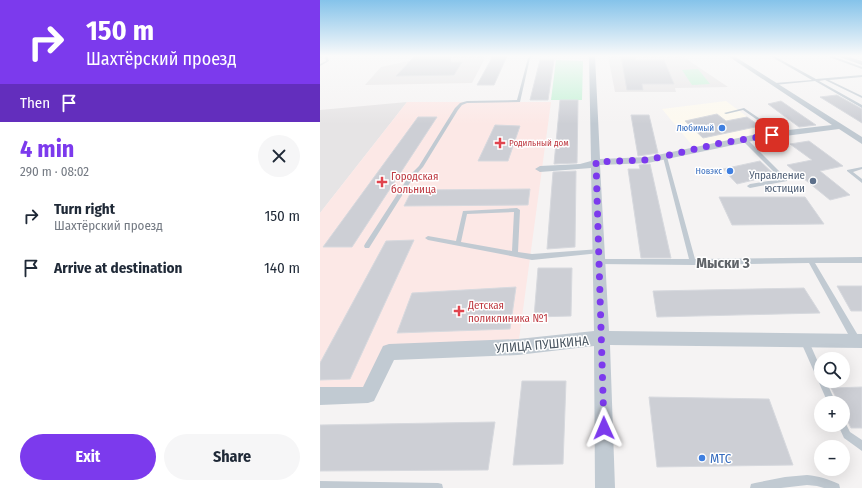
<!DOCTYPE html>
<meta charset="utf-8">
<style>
body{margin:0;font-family:"Fira Sans Condensed",sans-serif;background:#f6f6f7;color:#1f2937;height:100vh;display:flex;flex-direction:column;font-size:15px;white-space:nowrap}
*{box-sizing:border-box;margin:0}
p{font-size:13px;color:#747a83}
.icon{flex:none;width:22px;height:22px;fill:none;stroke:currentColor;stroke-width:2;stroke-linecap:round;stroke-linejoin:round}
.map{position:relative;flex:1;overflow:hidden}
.side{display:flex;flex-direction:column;background:#fff;width:320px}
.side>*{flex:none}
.top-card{background:#7c3aed;color:#fff;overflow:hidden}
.buttons{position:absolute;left:494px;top:352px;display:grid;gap:8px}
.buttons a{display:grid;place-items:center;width:36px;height:36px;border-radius:50%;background:#fff;box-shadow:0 4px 16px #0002;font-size:20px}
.pin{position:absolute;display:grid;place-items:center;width:34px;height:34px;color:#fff;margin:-17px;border-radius:8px;box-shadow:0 2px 6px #0006}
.me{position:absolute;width:44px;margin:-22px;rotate:359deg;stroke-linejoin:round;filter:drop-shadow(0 0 3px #0008)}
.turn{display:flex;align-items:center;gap:14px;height:84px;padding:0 20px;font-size:18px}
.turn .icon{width:52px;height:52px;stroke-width:2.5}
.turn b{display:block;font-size:28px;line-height:34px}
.then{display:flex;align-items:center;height:38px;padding:0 20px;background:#0003;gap:8px;font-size:15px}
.round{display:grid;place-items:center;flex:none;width:42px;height:42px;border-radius:21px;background:#f6f6f7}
.summary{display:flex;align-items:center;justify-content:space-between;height:68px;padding:0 20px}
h1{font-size:24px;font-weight:700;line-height:30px;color:#7c3aed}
.cta{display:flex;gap:8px;margin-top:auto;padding:8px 20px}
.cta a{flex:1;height:46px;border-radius:24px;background:#7c3aed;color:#fff;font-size:16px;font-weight:700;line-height:46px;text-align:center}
.cta a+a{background:#f6f6f7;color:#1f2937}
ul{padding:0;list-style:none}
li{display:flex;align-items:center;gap:12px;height:52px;padding:0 20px}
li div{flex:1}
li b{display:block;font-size:15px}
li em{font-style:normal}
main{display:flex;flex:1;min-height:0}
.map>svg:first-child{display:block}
.commercial{fill:#fdf9ef}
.education{fill:#e6e4e5}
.medical{fill:#fce8e6}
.green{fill:#c3f1d5}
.building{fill:#cdcfd5;stroke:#d7d9de}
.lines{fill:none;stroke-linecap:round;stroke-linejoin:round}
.lane{fill:#c1cad2;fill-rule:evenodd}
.street{fill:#c1cad2;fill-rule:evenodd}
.route{stroke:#7c3aed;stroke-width:7;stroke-dasharray:0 12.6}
.shop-dot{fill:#3f7fe0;stroke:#fff;stroke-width:1.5}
.health-dot{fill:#e0444e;stroke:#fff;stroke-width:1.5}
.service-dot{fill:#5c6f8a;stroke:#fff;stroke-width:1.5}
.labels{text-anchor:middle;stroke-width:3;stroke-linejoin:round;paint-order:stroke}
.far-shop-label{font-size:9px;fill:#366cbe;stroke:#fff;text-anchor:end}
.far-health-label{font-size:9px;fill:#be3a42;stroke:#fff;text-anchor:start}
.service-label{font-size:11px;fill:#4e5e75;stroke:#fff;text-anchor:end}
.health-label{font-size:11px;fill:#be3a42;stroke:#fff;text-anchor:start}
.near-street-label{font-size:13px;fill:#4a5661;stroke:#fff}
.near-shop-label{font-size:13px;fill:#366cbe;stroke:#fff;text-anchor:start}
.district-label{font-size:15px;font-weight:bold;fill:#5f6368;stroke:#fff}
</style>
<main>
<section class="side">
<div class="top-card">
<div class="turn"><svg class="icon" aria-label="right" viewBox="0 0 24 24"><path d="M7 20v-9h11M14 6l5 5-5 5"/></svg><div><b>150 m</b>Шахтёрский проезд</div></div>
<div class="then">Then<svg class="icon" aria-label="arrive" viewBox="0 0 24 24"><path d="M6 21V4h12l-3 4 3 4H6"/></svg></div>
</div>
<div class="summary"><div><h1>4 min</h1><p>290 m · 08:02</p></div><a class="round"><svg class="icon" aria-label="close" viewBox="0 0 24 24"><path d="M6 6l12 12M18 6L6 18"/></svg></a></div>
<ul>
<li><svg class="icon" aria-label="right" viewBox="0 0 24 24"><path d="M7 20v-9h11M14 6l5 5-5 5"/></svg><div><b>Turn right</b><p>Шахтёрский проезд</p></div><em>150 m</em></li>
<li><svg class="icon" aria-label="arrive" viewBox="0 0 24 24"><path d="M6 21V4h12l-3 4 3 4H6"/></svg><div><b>Arrive at destination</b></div><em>140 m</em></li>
</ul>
<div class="cta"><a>Exit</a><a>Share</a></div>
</section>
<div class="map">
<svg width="542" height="488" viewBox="0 0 542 488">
<rect width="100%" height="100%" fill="#f5f3f3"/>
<path class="commercial" d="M406 101 452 135 376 150 342 109Z"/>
<g class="education">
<path d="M110 56H166L152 83 45 85 61 67Z"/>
<path d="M288 56H362L408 87 355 88 356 92H295Z"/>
<path d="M87 102 0 213V110Z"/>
</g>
<path class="medical" d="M87 102H231L198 347 69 352 48 395 0 396V213Z"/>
<g class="green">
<path d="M236 60 263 61 262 100H231Z"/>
<path d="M378 69 390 84 372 85 362 70Z"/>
</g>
<g class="building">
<path d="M95 56H130L131 62H142L134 75 76 76Z"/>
<path d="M173 56H187L174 85H157Z"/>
<path d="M301 56H314L315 60H344L354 84H322L323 90H307Z"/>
<path d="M220 60H234L228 100H210Z"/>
<path d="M517 95 542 109V123L500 97Z"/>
<path d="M240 100H258L257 163 234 164Z"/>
<path d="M461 101 496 125 479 127 448 104Z"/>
<path d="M397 114 406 121 427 117 440 126 383 138 365 121Z"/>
<path d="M311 115H329L338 153 318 156Z"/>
<path d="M98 117H117L32 247H3Z"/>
<path d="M175 125 200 126 188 161H158Z"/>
<path d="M489 141 523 166 500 171 530 195 510 200 467 165 492 160 470 144Z"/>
<path d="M440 161 455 175 417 184 403 169Z"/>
<path d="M330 164 351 258H321L308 169H320L319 165Z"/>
<path d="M256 171 255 247 227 249 233 172Z"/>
<path d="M210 189 208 205 84 206 92 190Z"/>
<path d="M399 197H485L504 224 412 225Z"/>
<path d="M94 240 30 379 0 380V363L66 241Z"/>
<path d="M218 268H252L251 316 214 317Z"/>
<path d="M517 286H542V311H531Z"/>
<path d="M196 287 190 329 77 333 92 293Z"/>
<path d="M484 288 500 313 337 317 333 291Z"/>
<path d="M202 381H246L243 464 193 465Z"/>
<path d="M542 387V428H531L523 412V403H519L511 388Z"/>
<path d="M329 397 449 399 473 465 337 467Z"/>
<path d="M175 422 168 470 0 471V425Z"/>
</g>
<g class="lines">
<g class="lane">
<path d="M5 56H7L9 61 0 66V64L6 61Z"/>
<path d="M211 56H213L210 58 200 102 147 103 142 105 138 110 103 167 93 178 49 248H45L44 246 45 244 89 176 99 166 135 108 140 103 147 101 197 100 208 58Z"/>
<path d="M452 56H454L496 79 542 75V77L509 80 542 96V98L505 80 499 81 542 105V108L495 81 454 85V83H455L492 80 452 57Z"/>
<path d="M509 56H512L542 67V69L509 57Z"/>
<path d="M424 108 461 133V135H459L423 110 406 114 404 113Z"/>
<path d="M422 138H426L467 179V181L430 188 428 187 427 186 430 184 461 179 422 140Z"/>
<path d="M343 156H345L347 157 375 259 542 257V263H495L539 337 540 340 539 343 536 344 533 343 489 263 373 265 278 264 277 262 278 260 280 259H369L343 157Z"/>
<path d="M542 167V169L533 172 542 179V183L527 171V170Z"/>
<path d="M197 208 200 210 198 252 212 254 280 249H282L283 251 282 253H280L212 260 108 240 105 238 108 236 136 241 143 211ZM194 212 192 251 141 242 147 214Z"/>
<path d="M484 336 487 337 501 369V381H506L516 403H508L480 340 481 337Z"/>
<path d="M523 421 525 422 530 432 542 440V451L524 438 518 425H523Z"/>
<path d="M487 475C499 476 508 479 519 484L520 488H504L497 486 487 485 461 488H430L431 484 435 483 465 477Z"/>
<path d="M0 481 118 483 122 484 123 488H0Z"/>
</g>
<g class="street">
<path d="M0 56H5L0 58Z"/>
<path d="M269 56H275L280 159 328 157 442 133 512 125 408 56H414L542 137V144L519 129 442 139 328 163 280 165 289 331 542 334V348L290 345 295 488H275L274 346 198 355 74 360 54 401 48 403 0 405V387H43L63 346 69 344 198 339 274 331 271 168 220 172 215 169 220 166 260 164 271 161Z"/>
<path d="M517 56H525L542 61V65Z"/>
</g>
</g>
<linearGradient id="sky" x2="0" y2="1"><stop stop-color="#85c3ea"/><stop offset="0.45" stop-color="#fafafa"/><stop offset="1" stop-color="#fafafa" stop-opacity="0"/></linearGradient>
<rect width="542" height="124" fill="url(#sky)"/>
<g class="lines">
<path class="route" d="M284 428 276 162 328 160 401 143 452 135"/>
</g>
<g class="shop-dot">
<circle cx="402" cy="128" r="4"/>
<circle cx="410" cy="171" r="4"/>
<circle cx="382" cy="458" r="4"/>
</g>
<g class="health-dot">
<path d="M178 137h4v4h4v4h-4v4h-4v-4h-4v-4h4z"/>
<path d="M60 176h4v4h4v4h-4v4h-4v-4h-4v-4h4z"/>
<path d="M137 305h4v4h4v4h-4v4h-4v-4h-4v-4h4z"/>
</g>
<circle class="service-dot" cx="493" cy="181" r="4"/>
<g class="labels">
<g class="far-shop-label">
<text x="394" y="131">Любимый</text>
<text x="402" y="174">Новэкс</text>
</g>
<g class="far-health-label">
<text x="189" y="146">Родильный дом</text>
</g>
<g class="service-label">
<text x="485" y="179">Управление<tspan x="485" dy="13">юстиции</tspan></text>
</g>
<g class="health-label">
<text x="71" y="180">Городская<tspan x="71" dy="13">больница</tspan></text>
<text x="148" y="309">Детская<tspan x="148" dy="13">поликлиника №1</tspan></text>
</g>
<g class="near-street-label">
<text transform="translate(222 344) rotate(-5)" y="5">УЛИЦА ПУШКИНА</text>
</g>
<g class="near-shop-label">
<text x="390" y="463">МТС</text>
</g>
<g class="district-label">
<text x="403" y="268">Мыски 3</text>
</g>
</g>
</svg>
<div class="buttons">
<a><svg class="icon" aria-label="search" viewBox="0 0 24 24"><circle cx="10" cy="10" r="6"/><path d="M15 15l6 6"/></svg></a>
<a>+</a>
<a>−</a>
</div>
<div class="pin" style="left:452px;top:135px;background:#d93025"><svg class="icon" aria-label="arrive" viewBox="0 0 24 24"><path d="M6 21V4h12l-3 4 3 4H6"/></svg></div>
<svg class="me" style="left:284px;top:428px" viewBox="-20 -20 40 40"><path d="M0-17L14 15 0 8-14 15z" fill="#7c3aed" stroke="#fff" stroke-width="4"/></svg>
</div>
</main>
